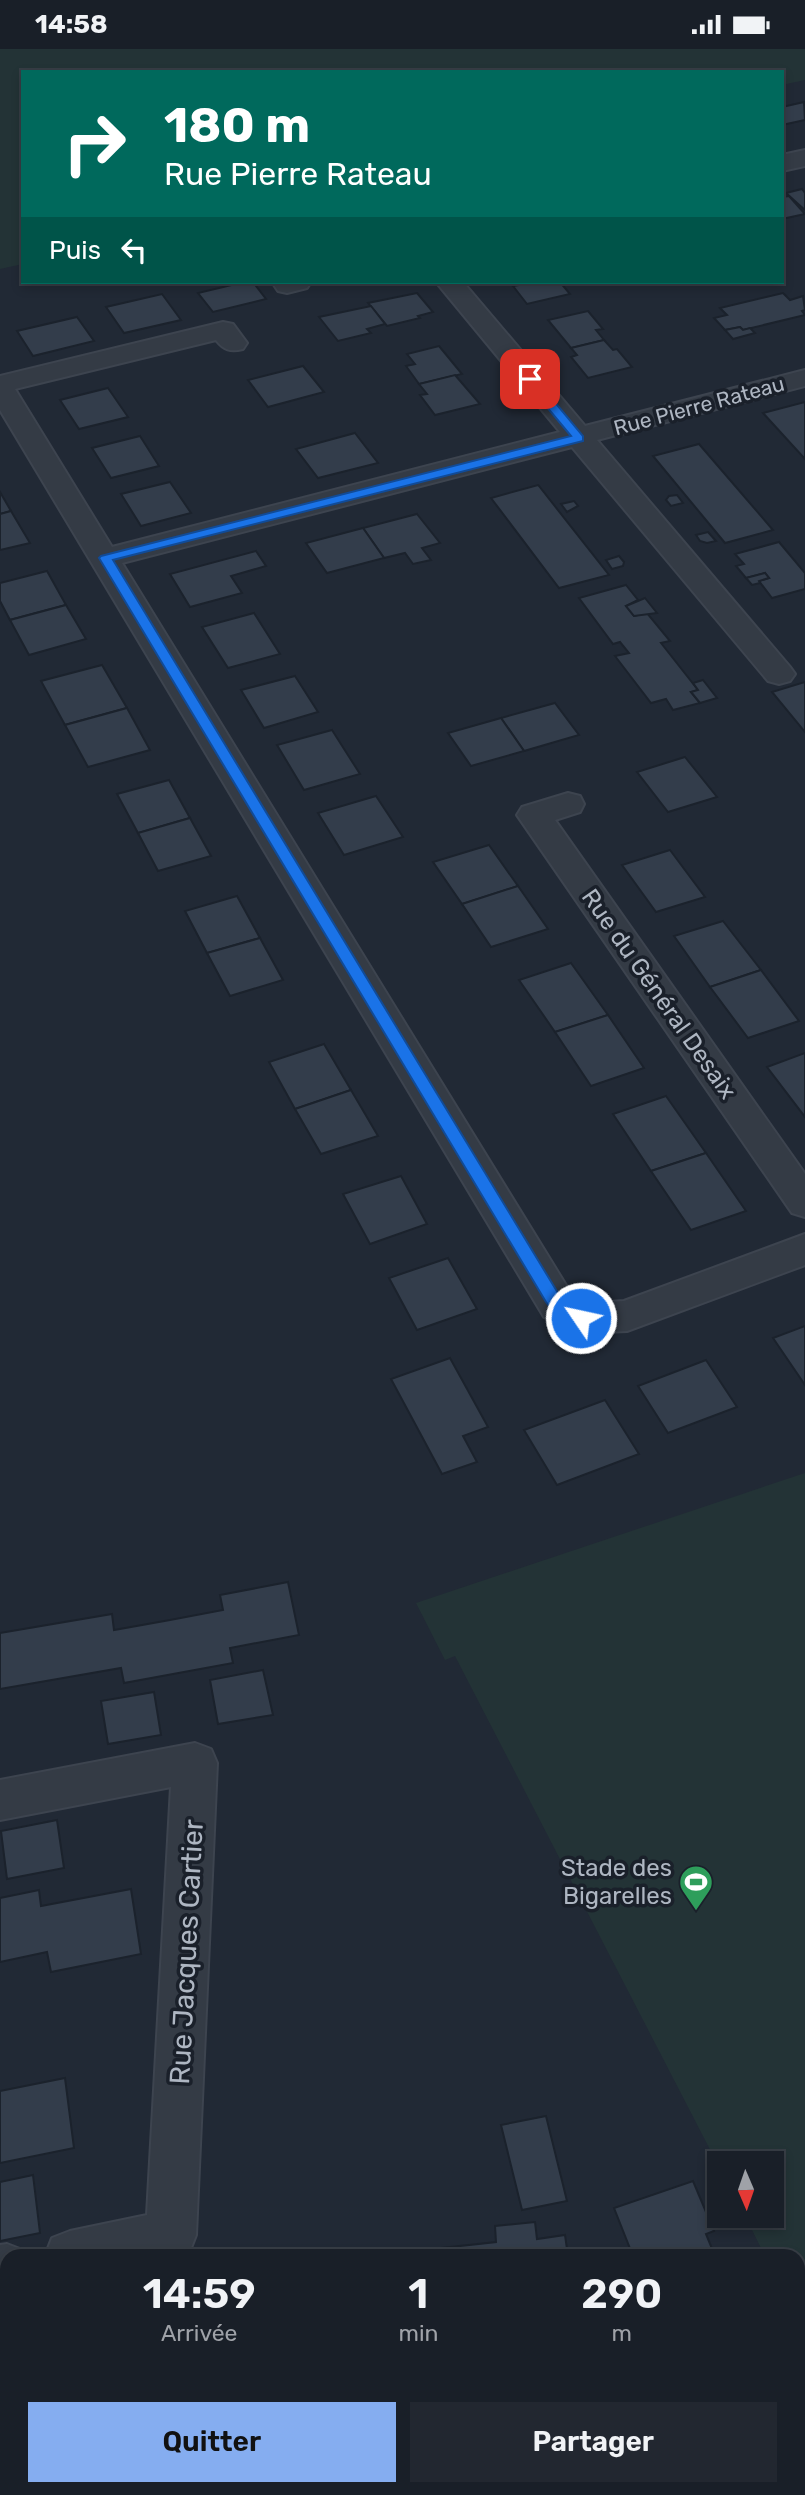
<!DOCTYPE html>
<html lang="fr">
<meta charset="utf-8">
<style>
body{margin:0;font-family:Rubik,sans-serif;background:#222730;color:#f1f3f6;height:100vh;display:flex;flex-direction:column;font-size:26px;white-space:nowrap}
*{box-sizing:border-box;margin:0}
p{font-size:23px;color:#9fa2a8}
.icon{flex:none;width:38px;height:38px;fill:none;stroke:currentColor;stroke-width:2;stroke-linecap:round;stroke-linejoin:round}
.map{position:relative;flex:1;overflow:hidden}
.drawer{position:absolute;left:0px;top:2200px;width:805px;height:247px;display:flex;flex-direction:column;background:#191f28;border-radius:21px 21px 0 0;box-shadow:0 4px 10px #0003,0 0 0 2px #373d45}
.drawer>*{flex:none}
.guide{position:absolute;left:21px;top:21px;width:763px;height:214px;border-radius:0px;box-shadow:0 4px 10px #0003,0 0 0 2px #373d45;background:#00695c;color:#fff;overflow:hidden}
.needle{width:46px;rotate:178deg}
.tools{position:absolute;left:707px;top:2102px;display:grid;gap:14px}
.tools a{display:grid;place-items:center;width:77px;height:77px;border-radius:0px;background:#191f28;box-shadow:0 4px 10px #0003,0 0 0 2px #373d45;font-size:35px}
.pin{position:absolute;display:grid;place-items:center;width:60px;height:60px;color:#fff;margin:-30px;border-radius:14px;box-shadow:0 4px 10px #0006}
.me{position:absolute;width:77px;margin:-38px;rotate:304deg;stroke-linejoin:round;filter:drop-shadow(0 0 5px #0008)}
.turn{display:flex;align-items:center;gap:24px;height:147px;padding:0 28px;font-size:32px}
.turn .icon{width:91px;height:91px;stroke-width:2.5}
.turn b{display:block;font-size:49px;line-height:60px}
.then{display:flex;align-items:center;height:66px;padding:0 28px;background:#0003;gap:14px;font-size:26px}
.eta{display:flex;justify-content:space-evenly;align-items:center;height:119px;text-align:center}
.eta b{font-size:42px;font-weight:600;line-height:49px}
.button{display:flex;gap:14px;margin-top:auto;padding:14px 28px}
.button a{flex:1;height:80px;border-radius:0px;background:#85adf0;color:#111;font-size:28px;font-weight:600;line-height:80px;text-align:center}
.button a+a{background:#222730;color:#f1f3f6}
.status{display:flex;justify-content:space-between;align-items:center;height:49px;padding:0 35px;background:#191f28;direction:ltr}
.status svg{height:19px;fill:currentColor}
.map>svg:first-child{display:block}
.green{fill:#233336}
.building{fill:#333d4b;stroke:#1b222c;stroke-width:2}
.lines{fill:none;stroke-linecap:round;stroke-linejoin:round}
.street-casing{stroke:#3d444f;stroke-width:4}
.street{fill:#343b45;fill-rule:evenodd}
.route{fill:#1a73e8;stroke:#114b97;stroke-width:2}
.labels{text-anchor:middle;stroke-width:7;stroke-linejoin:round;paint-order:stroke}
.far-street-label{font-size:21px;fill:#aeb6c2;stroke:#1a202a}
.street-label{font-size:24px;fill:#aeb6c2;stroke:#1a202a}
.poi-label{font-size:24px;fill:#aeb6c2;stroke:#1a202a;text-anchor:end}
.near-street-label{font-size:28px;fill:#aeb6c2;stroke:#1a202a}
</style>
<div class="status"><b>14:58</b><svg viewBox="0 0 49 12"><path d="M0 12V9h3v3zM5 12V6h3v6zM10 12V3h3v9zM15 12V0h3v12zM26 1h20v11H26zM47 4h2v5h-2z"/></svg></div>
<div class="map">
<svg width="805" height="2446" viewBox="0 0 805 2446">
<rect width="100%" height="100%" fill="#212935"/>
<g class="green">
<path d="M0 0H805V31L782 36V23H23V215L0 220Z"/>
<path d="M805 1424V2283L798 2270V2207H765L745 2167 772 2166V2114H719V2118L455 1607 445 1611 416 1554Z"/>
</g>
<g class="building">
<path d="M804 53 805 71 782 76V58Z"/>
<path d="M802 140 805 144V161L786 144Z"/>
<path d="M789 147 805 165 782 170V148Z"/>
<path d="M244 233H253L266 250 213 263 198 244Z"/>
<path d="M517 233H560L570 245 527 255 513 237 519 236Z"/>
<path d="M417 244 433 263 418 267 420 269 387 277 368 254Z"/>
<path d="M783 244 790 251 803 247 805 261 802 262 805 266 743 281 740 278 725 281 714 269 727 266 720 259Z"/>
<path d="M162 245 181 271 124 284 106 258Z"/>
<path d="M371 257 385 275 367 280 371 284 338 292 319 268Z"/>
<path d="M588 262 603 280 596 281 604 291 571 299 548 271Z"/>
<path d="M77 268 94 292 33 307 17 282Z"/>
<path d="M740 278 743 281 750 279 755 284 733 290 725 281Z"/>
<path d="M604 291 613 301 617 300 632 318 588 329 571 308 577 306 571 299Z"/>
<path d="M439 297 462 325 419 335 406 317 415 315 407 305Z"/>
<path d="M303 317 324 343 268 358 248 331Z"/>
<path d="M455 326 480 355 435 366 420 346 427 345 419 335Z"/>
<path d="M108 339 128 368 79 380 60 351Z"/>
<path d="M805 353V410L763 364Z"/>
<path d="M355 384 378 414 318 429 296 400Z"/>
<path d="M140 387 159 417 111 429 92 399Z"/>
<path d="M699 395 773 481 725 494 653 407Z"/>
<path d="M170 433 191 464 141 477 121 445Z"/>
<path d="M538 436 539 437 609 526 559 539 491 449Z"/>
<path d="M0 443 11 462 0 465Z"/>
<path d="M677 446 683 454 671 457 666 451 669 447Z"/>
<path d="M574 452 578 457 567 463 561 455Z"/>
<path d="M11 462 30 494 0 501V465Z"/>
<path d="M417 465 440 494 422 499 431 511 413 515 405 504 384 509 363 479Z"/>
<path d="M363 479 384 509 327 524 306 494Z"/>
<path d="M708 483 716 492 707 494 700 492 696 486Z"/>
<path d="M779 493 805 524V540L772 549 759 532 769 529 765 524 746 529 736 517 744 515 735 505Z"/>
<path d="M256 502 266 517 231 527 242 544 190 558 170 525Z"/>
<path d="M619 507 624 513 623 517 612 520 606 511Z"/>
<path d="M47 522 66 556 10 571 0 552V534Z"/>
<path d="M765 524 769 529 759 532 760 534 752 536 746 529Z"/>
<path d="M626 536 638 551 626 557 634 567 647 564 670 592 661 594 698 641 691 643 700 654 673 661 666 650 651 654 615 607 629 604 620 593 613 595 579 549Z"/>
<path d="M645 549 657 564 634 567 626 557Z"/>
<path d="M66 556 86 590 29 606 10 571Z"/>
<path d="M254 564 280 605 228 619 202 578Z"/>
<path d="M102 616 127 659 65 676 41 632Z"/>
<path d="M295 627 318 663 264 679 241 641Z"/>
<path d="M703 631 717 649 700 654 691 643 698 641 693 634Z"/>
<path d="M805 633V683L772 643Z"/>
<path d="M555 654 579 686 524 702 501 669Z"/>
<path d="M127 659 150 701 88 718 65 676Z"/>
<path d="M501 669 524 702 471 717 448 684Z"/>
<path d="M332 681 360 725 304 741 277 696Z"/>
<path d="M685 708 717 748 668 763 637 723Z"/>
<path d="M169 731 190 769 138 784 117 745Z"/>
<path d="M376 747 403 788 344 806 318 764Z"/>
<path d="M190 769 211 807 158 822 138 784Z"/>
<path d="M489 796 518 837 462 855 433 813Z"/>
<path d="M670 801 705 848 656 863 622 816Z"/>
<path d="M518 837 548 880 491 898 462 855Z"/>
<path d="M237 847 260 889 207 904 185 862Z"/>
<path d="M723 872 761 921 710 938 674 887Z"/>
<path d="M260 889 283 931 230 947 207 904Z"/>
<path d="M571 914 608 966 555 983 519 931Z"/>
<path d="M761 921 799 972 748 989 710 938Z"/>
<path d="M608 966 644 1019 591 1037 555 983Z"/>
<path d="M324 995 351 1041 295 1060 269 1013Z"/>
<path d="M805 1004V1068L767 1018Z"/>
<path d="M351 1041 378 1087 321 1105 295 1060Z"/>
<path d="M666 1047 706 1104 651 1122 613 1065Z"/>
<path d="M706 1104 746 1162 691 1181 651 1122Z"/>
<path d="M401 1127 427 1175 370 1195 343 1145Z"/>
<path d="M448 1209 477 1260 417 1281 389 1229Z"/>
<path d="M805 1277V1336L773 1289Z"/>
<path d="M450 1309 488 1378 463 1387 477 1413 442 1425 391 1330Z"/>
<path d="M706 1311 737 1358 668 1384 638 1337Z"/>
<path d="M605 1351 639 1405 557 1436 524 1381Z"/>
<path d="M288 1533 299 1586 230 1599 233 1614 124 1634 121 1619 0 1640V1584L112 1565 114 1581 170 1571 223 1561 220 1546Z"/>
<path d="M263 1621 273 1666 218 1675 210 1631Z"/>
<path d="M154 1643 161 1686 108 1695 101 1652Z"/>
<path d="M57 1771 64 1819 7 1830 1 1782Z"/>
<path d="M131 1840 141 1905 51 1923 47 1903 0 1913V1849L39 1841 41 1857Z"/>
<path d="M65 2029 74 2099 0 2114V2042Z"/>
<path d="M546 2067 567 2152 522 2161 501 2076Z"/>
<path d="M33 2126 40 2184 0 2192V2133Z"/>
<path d="M693 2132 714 2182 706 2185 715 2207H633L614 2159Z"/>
<path d="M535 2173 537 2190 565 2186 568 2207H443L442 2199 496 2193 495 2177Z"/>
<path d="M7 2362V2440H35L0 2446V2364Z"/>
<path d="M64 2440H151L121 2446H65Z"/>
</g>
<g class="lines">
<g class="street-casing">
<g id="street">
<path d="M805 101V117L782 122V106Z"/>
<path d="M276 233H311L307 239 287 244 278 242 274 236Z"/>
<path d="M436 233H463L585 377 805 321V337L597 391 790 618 795 625 790 632 779 635 768 632 572 398 122 514 572 1246 591 1254 624 1252 805 1185V1216L627 1282 583 1284 544 1268 0 361V327L223 273 233 275 247 294 243 300C230 303 224 301 216 291L15 340 112 498 560 383Z"/>
<path d="M568 744 580 747 584 755 580 763 555 771 805 1125V1168L792 1164 517 766 522 758Z"/>
<path d="M195 1694 211 1700 217 1714 196 2186 189 2204 181 2207H45L52 2189 70 2182 147 2166 171 1738 0 1771V1731Z"/>
<path d="M7 2195 25 2202 27 2207H7V2245L0 2246V2196Z"/>
<path d="M805 2335V2387L798 2388V2336Z"/>
<path d="M430 2440H506L504 2446H428Z"/>
<path d="M626 2440H678L679 2446H627Z"/>
</g>
</g>
<use href="#street" class="street"/>
</g>
<path class="route" d="M526 328H534L583 387V392L113 511 558 1244C566 1256 582 1258 589 1269L581 1275 552 1261 546 1253 99 509 101 507 571 387 526 333Z"/>
<defs>
<g id="stadium-pin" transform="scale(1.75)"><path d="M0 17L-7.5 6A9.5 9.5 0 1 1 7.5 6Z" fill="#2e9e5b" stroke="#1a202a"/><path d="M0-5a6.5 5 0 1 0 0 10a6.5 5 0 1 0 0-10ZM-3.5-1.8h7v3.6h-7Z" fill="#fff"/></g>
</defs>
<g fill-rule="evenodd">
<use href="#stadium-pin" x="696" y="1833"/>
</g>
<g class="labels">
<g class="far-street-label">
<text transform="translate(699 357) rotate(-15)" y="7">Rue Pierre Rateau</text>
</g>
<g class="street-label">
<text transform="translate(659 945) rotate(55)" y="8">Rue du Général Desaix</text>
</g>
<g class="poi-label">
<text x="672" y="1827">Stade des<tspan x="672" dy="28">Bigarelles</tspan></text>
</g>
<g class="near-street-label">
<text transform="translate(186 1903) rotate(-87)" y="10">Rue Jacques Cartier</text>
</g>
</g>
</svg>
<div class="tools">
<a><svg class="needle" viewBox="-14 -14 28 28"><path d="M0-13l5 13h-10z" fill="#e53935"/><path d="M0 13l5-13h-10z" fill="#9fa2a8"/></svg></a>
</div>
<div class="pin" style="left:530px;top:330px;background:#d93025"><svg class="icon" aria-label="arrive" viewBox="0 0 24 24"><path d="M6 21V4h12l-3 4 3 4H6"/></svg></div>
<svg class="me" style="left:581px;top:1269px" viewBox="-20 -20 40 40"><circle r="17" fill="#1a73e8" stroke="#fff" stroke-width="3"/><path d="M0-11L8 9 0 5-8 9z" fill="#fff"/></svg>
<div class="guide">
<div class="turn"><svg class="icon" aria-label="right" viewBox="0 0 24 24"><path d="M7 20v-9h11M14 6l5 5-5 5"/></svg><div><b>180 m</b>Rue Pierre Rateau</div></div>
<div class="then">Puis<svg class="icon" aria-label="left" viewBox="0 0 24 24"><path d="M17 20v-9H6M10 6l-5 5 5 5"/></svg></div>
</div>
<section class="drawer">
<div class="eta">
<div><b>14:59</b><p>Arrivée</p></div>
<div><b>1</b><p>min</p></div>
<div><b>290</b><p>m</p></div>
</div>
<div class="button"><a>Quitter</a><a>Partager</a></div>
</section>
</div>
